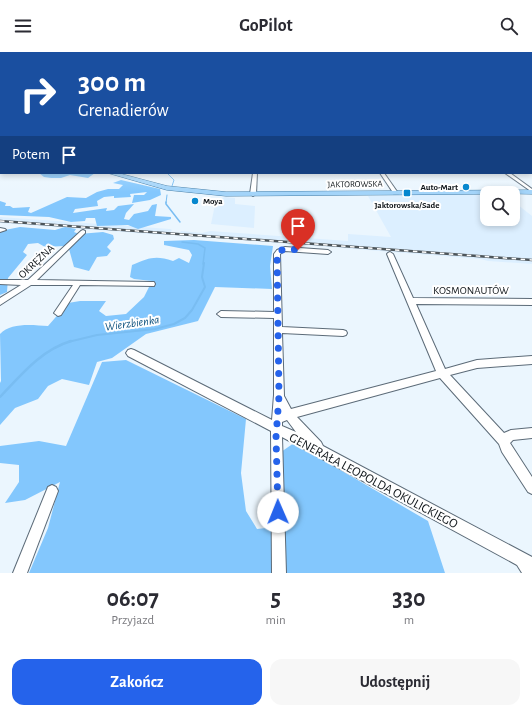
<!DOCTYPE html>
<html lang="pl">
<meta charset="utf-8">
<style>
body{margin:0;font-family:"Alegreya Sans",sans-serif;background:#f7f7f7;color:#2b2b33;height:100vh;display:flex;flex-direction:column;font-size:15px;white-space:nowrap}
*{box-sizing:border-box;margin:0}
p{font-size:13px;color:#7c7c81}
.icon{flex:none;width:22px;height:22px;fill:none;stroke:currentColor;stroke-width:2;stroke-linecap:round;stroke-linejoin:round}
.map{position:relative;height:521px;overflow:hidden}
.drawer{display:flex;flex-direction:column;background:#fff;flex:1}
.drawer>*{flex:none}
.guide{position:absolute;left:0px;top:0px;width:532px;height:122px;box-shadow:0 2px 6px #0003;background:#1a4fa0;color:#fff;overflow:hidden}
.buttons{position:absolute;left:480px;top:134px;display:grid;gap:8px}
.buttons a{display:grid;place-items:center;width:40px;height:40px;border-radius:8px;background:#fff;box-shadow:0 2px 6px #0003;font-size:20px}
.pin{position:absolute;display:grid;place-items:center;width:34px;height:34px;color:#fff;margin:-41px -17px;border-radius:50% 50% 50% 0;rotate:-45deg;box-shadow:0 0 4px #0007}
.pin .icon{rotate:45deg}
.me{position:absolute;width:44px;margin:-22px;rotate:359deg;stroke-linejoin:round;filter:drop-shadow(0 0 3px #0008)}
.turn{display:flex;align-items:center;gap:14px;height:84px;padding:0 12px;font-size:18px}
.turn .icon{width:52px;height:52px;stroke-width:2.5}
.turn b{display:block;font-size:28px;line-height:34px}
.then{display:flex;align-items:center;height:38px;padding:0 12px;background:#0003;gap:8px;font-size:15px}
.eta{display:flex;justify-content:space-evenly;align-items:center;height:68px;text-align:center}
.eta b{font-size:24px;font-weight:600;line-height:28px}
.action{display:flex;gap:8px;margin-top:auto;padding:8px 12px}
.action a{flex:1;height:46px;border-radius:12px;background:#2563eb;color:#fff;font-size:16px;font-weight:600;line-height:46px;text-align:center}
.action a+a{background:#f7f7f7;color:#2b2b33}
header{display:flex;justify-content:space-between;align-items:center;height:52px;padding:0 12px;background:#fff;font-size:18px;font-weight:600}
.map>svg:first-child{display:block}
.built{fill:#dcefff}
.forest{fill:#83c7fd}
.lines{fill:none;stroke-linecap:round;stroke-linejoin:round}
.stream-far3{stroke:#79bdf2;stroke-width:1}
.stream-far2{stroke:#79bdf2;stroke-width:1.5}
.stream-far1{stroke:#79bdf2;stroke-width:2}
.stream{stroke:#79bdf2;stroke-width:2.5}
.minor-casing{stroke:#5c6b78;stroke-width:2}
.major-casing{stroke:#4880a9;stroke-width:1}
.minor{fill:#fff;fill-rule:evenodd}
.major{fill:#a3d4f9;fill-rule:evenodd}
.rail-casing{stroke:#4d555a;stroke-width:2.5}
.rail{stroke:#fff;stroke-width:1.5;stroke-dasharray:4.5;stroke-linecap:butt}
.route{stroke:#2563eb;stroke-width:7;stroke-dasharray:0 12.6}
.poi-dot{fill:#0687ce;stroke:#fff;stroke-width:1.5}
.labels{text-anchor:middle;stroke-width:4;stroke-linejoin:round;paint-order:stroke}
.far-street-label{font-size:9px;fill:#11171b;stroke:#fff}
.far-poi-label{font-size:9px;font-weight:bold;fill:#11171b;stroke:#fff;text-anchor:end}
.street-label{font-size:11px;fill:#11171b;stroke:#fff}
.water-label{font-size:12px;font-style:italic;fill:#135580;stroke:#fff}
.near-street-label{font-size:13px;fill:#11171b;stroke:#fff}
</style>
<header><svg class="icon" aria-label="menu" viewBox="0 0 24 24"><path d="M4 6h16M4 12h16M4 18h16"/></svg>GoPilot<svg class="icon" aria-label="search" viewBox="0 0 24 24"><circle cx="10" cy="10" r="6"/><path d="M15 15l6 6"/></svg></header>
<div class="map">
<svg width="532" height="521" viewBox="0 0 532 521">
<rect width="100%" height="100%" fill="#ebf6fe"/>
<g class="built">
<path d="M407 143H487V167H513V149L532 164V212L488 209 481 207 178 183 181 179 202 181 210 179 348 189V182L391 185 368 144Z"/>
<path d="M225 145 235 146V152L255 154 254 176 211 172 216 148Z"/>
<path d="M0 165 170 177 172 178 169 183H164L0 171Z"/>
</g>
<g class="forest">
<path d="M39 121H95L88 126 70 123 61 126H51L44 125Z"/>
<path d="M121 128 160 137 161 143 150 148 132 151 134 143H144L147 140 130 142 131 145 114 146V144L104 145 97 149 98 154 75 157 73 161 107 156 106 159 114 158 118 154 134 152 126 161 124 167 129 168 134 162 148 159 152 153 157 152 155 164 171 165V167L138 177 128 173 97 174 95 166H86L85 169 71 170 49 165 0 163V149L6 151 5 154H10L13 156 30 155 28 160 31 161 67 145 86 146 97 140 108 137H119L123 133 113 131Z"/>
<path d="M20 175 55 178 65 175 76 177 74 180 79 182 103 180 113 183 114 187 107 195 111 199 107 204 97 205 89 219 74 215 69 197 64 194 45 195 38 191 28 192 23 200 27 203 8 226 7 240 0 243V179Z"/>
<path d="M194 188 273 194 270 214 272 237 215 235 198 269 146 282 112 306 97 310 89 333 62 327 48 334 38 347 15 356 0 373V331L1 329 0 282C11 270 33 273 48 274L68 251 80 249H106L99 259 106 264 126 262 144 245 152 229 134 227 130 225 132 213C149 206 155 203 173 209L179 206 189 211 192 203 189 198 164 193V189Z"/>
<path d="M126 308 246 367 241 421 246 459 257 477 275 475 281 400 294 391 428 469 445 521H29L48 476 60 430 25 448 5 451 19 430V413L0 411V394L39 389 66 394 102 310Z"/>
</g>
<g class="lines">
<g class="stream-far3">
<path d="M167 121 174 128 172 134"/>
<path d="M166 151 167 143"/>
</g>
<g class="stream-far2">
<path d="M166 150V152L180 170"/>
<path d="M182 190 198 192 205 196 203 212"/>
</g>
<path class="stream-far1" d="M68 290 97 283 155 277 174 272 185 266 192 258 205 235 202 225 204 211"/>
<path class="stream" d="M0 345C21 323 41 298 71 289"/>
<g class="minor-casing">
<g id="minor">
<rect x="531" y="71" width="1" height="3"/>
<rect x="0" y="88" width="1" height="2"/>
<rect x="531" y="103" width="1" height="2"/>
<path d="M253 121H257L256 142 253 144 250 142Z"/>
<path d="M380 121H384L398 141V142H394Z"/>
<path d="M505 121H510L532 137V140Z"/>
<path d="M0 176 5 177 6 178 0 180Z"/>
<path d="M83 178 85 179V181L37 228 151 230H154L155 232 154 234 80 233 61 263 58 264 54 261 73 233H31L0 253V246L21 233 0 232V228H28L81 179Z"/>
<path d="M285 195 328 198 331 200 328 202 285 199 280 202 282 275 343 278 346 279 347 281 346 283 343 284 282 281 284 344 291 357 436 319 387 202 388 201 390 200 393 202 413 246 532 247V253L416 252 445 317 477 308 532 304V312L477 316 450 323 504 381 511 378 532 376V386L513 388 510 391 532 425V442L528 440 502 400 499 392 440 326 297 365 321 390 323 394 532 505V521H522L517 513 282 385 286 521H272L271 379 128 304 126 301 128 298 131 297 134 298 272 368 274 343V266L221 265 217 262 221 259 274 260V202L277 198ZM287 368 296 380 282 374V370Z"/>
<path d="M52 433 56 435 58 439 27 521H13L48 435Z"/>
</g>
</g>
<g class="major-casing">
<g id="major">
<rect x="0" y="71" width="1" height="2"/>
<path d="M108 121H118L167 134 226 140 532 138V142L487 141V142L226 144 167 138Z"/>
</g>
</g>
<use href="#minor" class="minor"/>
<use href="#major" class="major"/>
<g class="rail-casing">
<path id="rail" d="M0 169 532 208"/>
</g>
<use href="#rail" class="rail"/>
</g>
<linearGradient id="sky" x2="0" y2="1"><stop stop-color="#7bb8ec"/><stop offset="0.48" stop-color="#f6fbff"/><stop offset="1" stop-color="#f6fbff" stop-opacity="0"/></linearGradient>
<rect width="532" height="140" fill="url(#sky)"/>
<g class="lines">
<path class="route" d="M278 460 276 385 279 344 277 202C282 195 290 197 298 198"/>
</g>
<g class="poi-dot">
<circle cx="466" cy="135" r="4"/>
<rect x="403" y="137" width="8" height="8" rx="2"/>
<circle cx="195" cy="149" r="4"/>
</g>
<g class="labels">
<g class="far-street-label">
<text transform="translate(355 132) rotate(-1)" y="3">JAKTOROWSKA</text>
</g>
<g class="far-poi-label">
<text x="458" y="138">Auto-Mart</text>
<text x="203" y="152" text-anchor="start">Moya</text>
<text x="407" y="156" text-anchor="middle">Jaktorowska/Sade</text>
</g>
<g class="street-label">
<text transform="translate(36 209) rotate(-43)" y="4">OKRĘŻNA</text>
<text x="471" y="242">KOSMONAUTÓW</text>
</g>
<g class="water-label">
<text transform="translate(132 271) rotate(-8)" y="4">Wierzbienka</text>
</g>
<g class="near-street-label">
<text transform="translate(374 428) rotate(28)" y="5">GENERAŁA LEOPOLDA OKULICKIEGO</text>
</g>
</g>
</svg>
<div class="buttons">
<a><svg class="icon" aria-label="search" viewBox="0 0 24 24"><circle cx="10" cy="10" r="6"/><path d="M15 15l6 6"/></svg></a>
</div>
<div class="pin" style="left:298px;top:198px;background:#d93025"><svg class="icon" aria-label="arrive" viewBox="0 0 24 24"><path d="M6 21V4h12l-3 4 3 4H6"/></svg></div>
<svg class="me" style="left:278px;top:460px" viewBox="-20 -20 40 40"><circle r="19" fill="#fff"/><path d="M0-13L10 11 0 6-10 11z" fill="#2563eb"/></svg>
<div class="guide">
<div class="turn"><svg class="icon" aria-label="right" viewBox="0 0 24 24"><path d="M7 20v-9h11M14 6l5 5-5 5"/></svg><div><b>300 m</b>Grenadierów</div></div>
<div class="then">Potem<svg class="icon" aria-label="arrive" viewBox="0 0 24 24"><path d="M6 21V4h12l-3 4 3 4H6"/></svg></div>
</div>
</div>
<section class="drawer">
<div class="eta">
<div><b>06:07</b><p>Przyjazd</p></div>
<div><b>5</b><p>min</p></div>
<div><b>330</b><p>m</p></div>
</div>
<div class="action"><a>Zakończ</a><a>Udostępnij</a></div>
</section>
